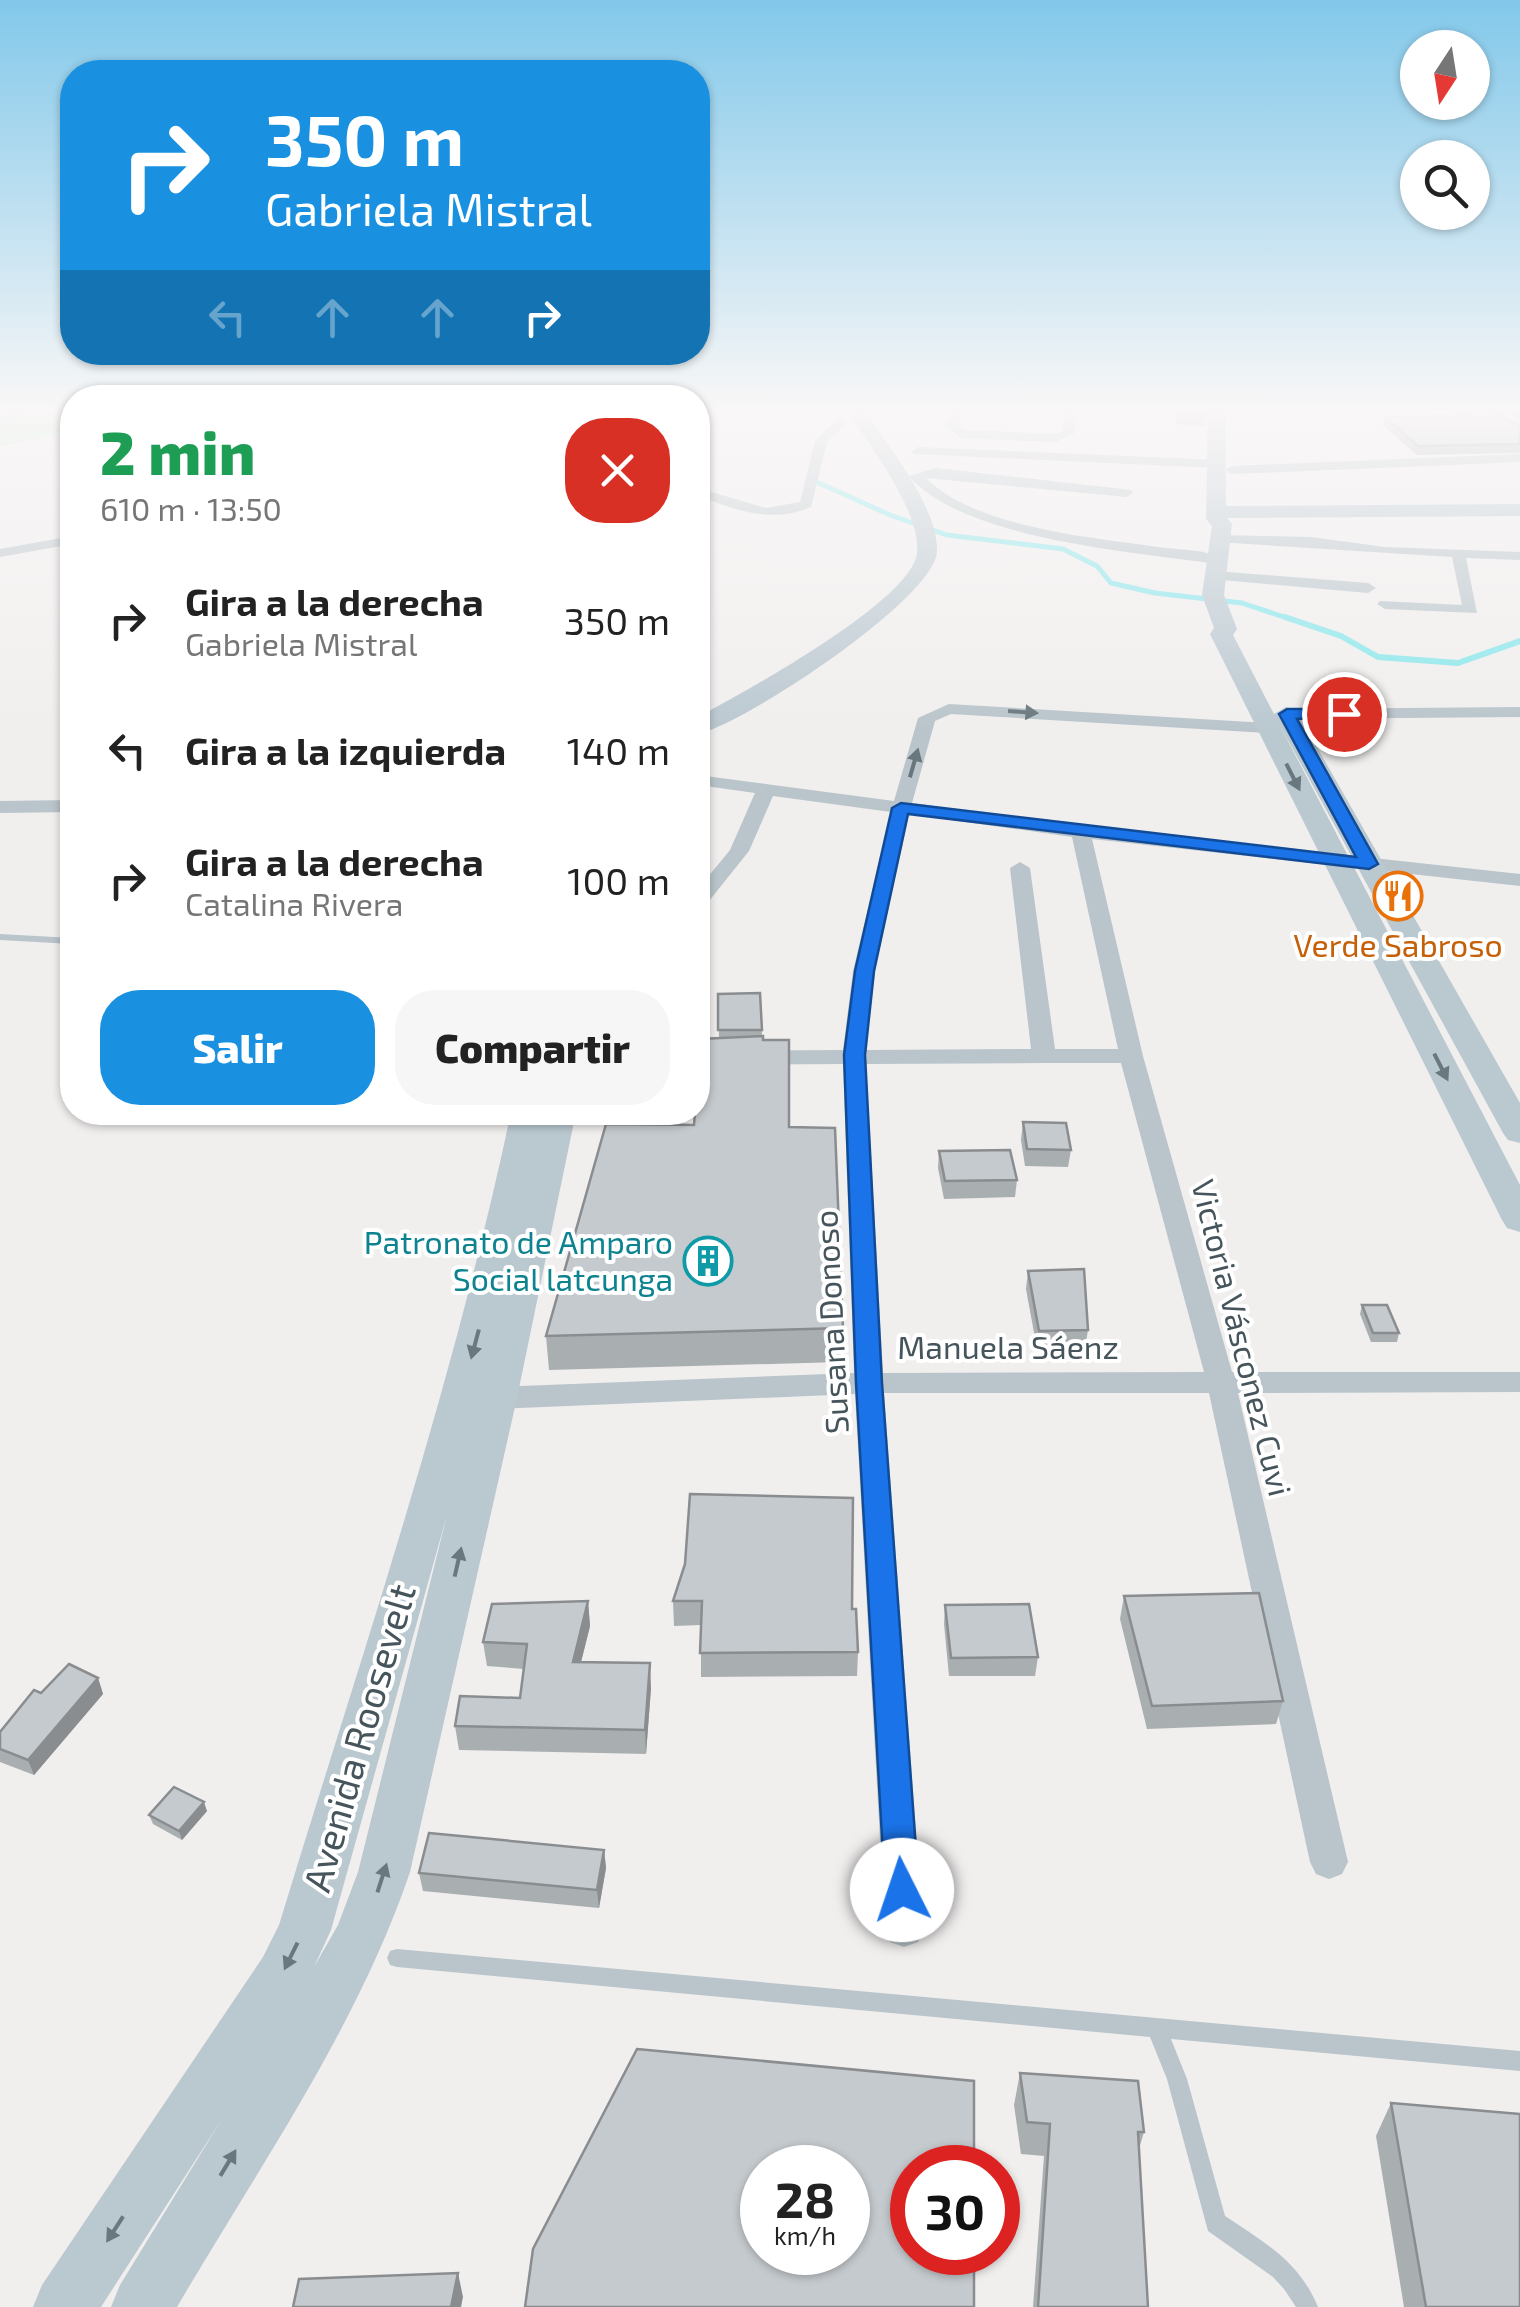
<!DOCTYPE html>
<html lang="es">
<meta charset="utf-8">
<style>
body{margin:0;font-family:"Exo 2",sans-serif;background:#f6f6f6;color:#222;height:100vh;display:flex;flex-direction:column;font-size:38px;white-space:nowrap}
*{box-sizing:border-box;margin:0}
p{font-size:32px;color:#767676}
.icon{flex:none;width:55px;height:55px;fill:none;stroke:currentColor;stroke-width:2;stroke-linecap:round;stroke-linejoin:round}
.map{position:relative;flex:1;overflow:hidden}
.side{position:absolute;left:60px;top:385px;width:650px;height:740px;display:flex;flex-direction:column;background:#fff;border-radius:40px;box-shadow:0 2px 8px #0004}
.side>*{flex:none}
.hud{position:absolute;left:60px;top:60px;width:650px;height:305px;border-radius:40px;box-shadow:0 2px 8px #0004;background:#1991e0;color:#fff;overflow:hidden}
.needle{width:65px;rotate:192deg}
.tools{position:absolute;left:1400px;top:30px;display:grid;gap:20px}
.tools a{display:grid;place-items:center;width:90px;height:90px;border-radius:50%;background:#fff;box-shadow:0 2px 8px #0004;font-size:50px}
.speed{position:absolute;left:740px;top:2145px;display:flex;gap:20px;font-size:50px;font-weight:700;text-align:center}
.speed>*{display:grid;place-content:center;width:130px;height:130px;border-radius:50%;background:#fff;box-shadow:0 2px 8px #0004;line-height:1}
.speed small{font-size:25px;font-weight:400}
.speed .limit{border:15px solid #d22;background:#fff;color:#111}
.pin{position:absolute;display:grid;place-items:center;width:85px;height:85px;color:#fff;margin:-42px;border:5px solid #fff;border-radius:50%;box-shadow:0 2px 10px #0007}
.me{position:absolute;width:110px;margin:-55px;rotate:356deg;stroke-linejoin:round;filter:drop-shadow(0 0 8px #0008)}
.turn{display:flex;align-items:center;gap:35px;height:210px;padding:0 40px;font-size:45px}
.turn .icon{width:130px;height:130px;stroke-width:2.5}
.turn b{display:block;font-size:70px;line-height:85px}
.lanes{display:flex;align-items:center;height:95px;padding:0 40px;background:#0003;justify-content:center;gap:50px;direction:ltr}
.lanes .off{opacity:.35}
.round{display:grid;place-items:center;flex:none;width:105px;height:105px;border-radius:40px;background:#f6f6f6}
.summary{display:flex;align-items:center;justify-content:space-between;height:170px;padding:0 40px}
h1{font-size:60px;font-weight:800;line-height:75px;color:#1e9e55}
.action{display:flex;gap:20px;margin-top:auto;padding:20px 40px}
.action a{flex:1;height:115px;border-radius:40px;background:#1991e0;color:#fff;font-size:40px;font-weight:800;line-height:115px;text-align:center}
.action a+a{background:#f6f6f6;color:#222}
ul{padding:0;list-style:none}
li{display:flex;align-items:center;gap:30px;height:130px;padding:0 40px}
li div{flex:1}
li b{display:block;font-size:38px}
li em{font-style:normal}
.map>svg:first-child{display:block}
.green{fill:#bcefc7}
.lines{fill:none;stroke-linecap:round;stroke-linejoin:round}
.stream-far1{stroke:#89e7ec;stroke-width:5}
.stream{stroke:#89e7ec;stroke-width:6}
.lane{fill:#b9c5cb;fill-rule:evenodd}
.street{fill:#b9c5cb;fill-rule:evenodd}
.secondary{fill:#bac8d0;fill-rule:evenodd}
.wall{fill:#a9aeb1}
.shaded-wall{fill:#8a8d90}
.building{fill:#c5cace;stroke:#8a8d90;stroke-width:2.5;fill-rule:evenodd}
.oneway{fill:#68777d}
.oneway2{fill:#69787e}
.route{fill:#1a73e8;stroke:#114b97;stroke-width:2.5}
.labels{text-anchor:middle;stroke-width:8;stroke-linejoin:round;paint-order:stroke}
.food-label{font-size:32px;fill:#c56008;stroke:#fff}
.culture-label{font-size:32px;fill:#0d838f;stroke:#fff;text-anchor:end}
.street-label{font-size:32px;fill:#46555b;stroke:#fff}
.near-street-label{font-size:38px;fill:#46555b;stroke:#fff}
</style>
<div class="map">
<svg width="1520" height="2307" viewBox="0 0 1520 2307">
<rect width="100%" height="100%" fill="#f1eeee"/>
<path class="green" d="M72 408V432L0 446V421Z"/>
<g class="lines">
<path class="stream-far1" d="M819 483 890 515 947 535 1063 549 1097 566 1111 583 1155 593 1242 603 1293 620"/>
<path class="stream" d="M1285 617 1341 636 1378 657 1458 663 1520 641"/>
<g class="lane">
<path d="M0 934 72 938V944L0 940Z"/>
<path d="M397 1949 1520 2051V2071L1171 2039 1187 2079 1225 2216C1265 2243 1299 2261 1318 2307H1296L1284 2289 1273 2277 1208 2231 1167 2079 1150 2037 397 1967 390 1965 387 1958 390 1951Z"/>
</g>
<g class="street">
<path d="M951 408H963L958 425 964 430 1055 434 1063 431 1065 408H1077L1075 433 1056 442 961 438 946 426Z"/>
<path d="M1116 408H1199L1224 413 1218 417Z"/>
<path d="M838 418 848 421 827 442 811 507C771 524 736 510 698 496V488L766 508 800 502 815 441Z"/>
<path d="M918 447 1218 460 1225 464 1218 468 913 454 912 451Z"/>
<path d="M1520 454V462L1232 474 1225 470 1232 466Z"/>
<path d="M935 468 1131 490 1133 493 1126 497 926 478C976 528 1090 537 1158 547 1178 550 1209 549 1225 560L1218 564C1136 552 964 540 909 476Z"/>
<path d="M1220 535 1311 537 1385 547 1520 552V560L1466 558 1477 613 1385 609 1377 604 1380 601 1462 605 1452 557 1215 542 1213 539Z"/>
<path d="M72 536V544L0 557V549Z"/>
<path d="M1216 571 1368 583 1376 588 1368 593 1211 579V573Z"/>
<path d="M949 704 1267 723 1276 728 1267 733 951 714 935 721 912 803 1081 826 1520 874V886L1092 839 1143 1056 1232 1372H1520V1392L1238 1393 1348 1862 1342 1874 1329 1879 1316 1874 1310 1862 1209 1393H884L923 1929 918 1942 904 1947 890 1942 885 1929 855 1394 497 1409 487 1405 482 1398 487 1391 497 1387 854 1373 843 1064 698 1065V1051L843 1050 853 971 891 812 773 796 749 851 705 906 698 908V889L730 850 755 793 698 785V775L894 801 918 718ZM909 814 1072 837 1118 1049H1055L1030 868 1020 862 1010 868 1031 1049 866 1050 875 971ZM1042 1063H1121L1204 1372 883 1373 866 1064Z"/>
<path d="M1520 707V717L1287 719 1278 714 1287 709Z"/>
<path d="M72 800V812L0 813V801Z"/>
</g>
<g class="secondary">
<path d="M20 408H59L0 422V412Z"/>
<path d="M846 408H863C887 445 938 506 937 551 936 598 743 725 698 734V717C741 694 912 601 917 553 921 510 868 444 846 408Z"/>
<path d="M1208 408H1225L1226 506 1520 504V516L1227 518 1232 524 1224 595 1237 629 1233 635 1274 714 1286 707 1298 714 1520 1103V1143L1508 1140 1503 1133 1278 722 1520 1185V1232L1507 1228 1502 1220 1210 634 1214 628 1202 595 1212 526 1206 519Z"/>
<path d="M511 1112H576L517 1398 410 1872C358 2026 259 2167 177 2307H111L120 2285 222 2119 101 2307H33L42 2285 263 1957 279 1925C361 1656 453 1388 511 1112ZM447 1515 358 1872 338 1925 314 1967 331 1930Z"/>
</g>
</g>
<g class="wall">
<path d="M1176 408 1206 415 1204 426 1176 424Z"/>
<path d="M1448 408H1488L1520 426V453L1417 455 1383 425 1385 417 1458 416Z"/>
<path d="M1501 408H1520V420Z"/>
<path d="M760 993 762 1036 789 1127 843 1328 841 1362 549 1370 546 1336 694 1125 719 1038 718 994Z"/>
<path d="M1023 1122 1071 1150 1068 1167 1025 1166 1021 1140Z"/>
<path d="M939 1151 1017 1180 1015 1197 944 1199 938 1168Z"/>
<path d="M1028 1271 1088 1330 1085 1348 1037 1349 1026 1289Z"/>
<path d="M1362 1305 1399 1333 1397 1342H1371L1360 1314Z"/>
<path d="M685 1564 852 1609 858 1652 857 1676 701 1677V1625L674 1626 673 1601Z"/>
<path d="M1124 1596 1283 1701 1276 1724 1147 1729 1120 1619Z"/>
<path d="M588 1601 590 1626 581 1662 651 1688 646 1754 459 1750 455 1726 520 1698 524 1669 487 1666 483 1642Z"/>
<path d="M945 1605 1038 1657 1035 1676H949L944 1624Z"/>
<path d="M98 1678 103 1694 34 1775 0 1762V1732L41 1693Z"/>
<path d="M207 1811 182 1840 153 1824 149 1815Z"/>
<path d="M604 1850 606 1868 599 1908 423 1891 419 1873Z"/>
<path d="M1020 2073 1144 2132 1139 2149 1148 2307H1033L1044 2156 1021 2154 1014 2105Z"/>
<path d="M1391 2103 1520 2307H1404L1376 2136Z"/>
</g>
<g class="shaded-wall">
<path d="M588 1601 590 1626 575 1686 573 1662Z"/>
<path d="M650 1663 651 1688 646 1754 645 1730Z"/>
<path d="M98 1678 103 1694 34 1775 28 1760Z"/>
<path d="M204 1802 207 1811 182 1840 179 1831Z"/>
<path d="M604 1850 606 1868 599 1908 597 1890Z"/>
<path d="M458 2273 463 2297 461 2307H451Z"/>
</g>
<g class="building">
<path d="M1177 408H1206V415L1177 413Z"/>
<path d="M1460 408H1488L1520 426V444L1418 446 1385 417 1470 416Z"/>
<path d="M760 993 762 1030H718V994Z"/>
<path d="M763 1036V1040H789V1127L835 1128 843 1328 546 1336 606 1124 694 1125 695 1112H698L700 1039Z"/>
<path d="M1023 1122 1066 1123 1071 1150 1027 1149Z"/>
<path d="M1010 1150 1017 1180 945 1181 939 1151Z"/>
<path d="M1084 1269 1088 1330 1039 1331 1028 1271Z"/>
<path d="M1362 1305H1387L1399 1333H1373Z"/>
<path d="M690 1494 853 1498 852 1609H856L858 1652 700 1653 702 1601H673L685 1564Z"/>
<path d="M1259 1593 1283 1701 1152 1706 1124 1596Z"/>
<path d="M588 1601 573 1662 650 1663 645 1730 455 1726 460 1696 520 1698 527 1644 483 1642 492 1604Z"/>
<path d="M1029 1604 1038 1657 951 1658 945 1605Z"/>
<path d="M69 1664 98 1678 28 1760 0 1749V1732L34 1690 41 1693Z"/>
<path d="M174 1787 204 1802 179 1831 149 1815Z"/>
<path d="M429 1833 604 1850 597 1890 419 1873Z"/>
<path d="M637 2049 974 2081V2168H912V2252H974V2307H525L533 2249ZM762 2168H848V2252H762Z"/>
<path d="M1020 2073 1138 2081 1144 2132H1138L1148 2307H1038L1050 2124 1027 2122Z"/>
<path d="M1391 2103 1520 2114V2307H1426Z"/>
<path d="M458 2273 451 2307H293L299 2279Z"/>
</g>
<defs><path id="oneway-solid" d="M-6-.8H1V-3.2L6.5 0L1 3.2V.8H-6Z" transform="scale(2.5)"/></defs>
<g class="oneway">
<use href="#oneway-solid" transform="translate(1023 712) rotate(4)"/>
<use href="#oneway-solid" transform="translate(914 763) rotate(-74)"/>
</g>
<g class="oneway2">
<use href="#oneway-solid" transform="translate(1293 777) rotate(63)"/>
<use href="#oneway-solid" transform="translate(1441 1067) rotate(63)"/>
<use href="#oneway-solid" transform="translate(475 1344) rotate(105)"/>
<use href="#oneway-solid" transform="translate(458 1562) rotate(-77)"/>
<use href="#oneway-solid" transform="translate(382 1878) rotate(-72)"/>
<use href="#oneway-solid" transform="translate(291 1956) rotate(116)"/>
<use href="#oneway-solid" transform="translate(228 2163) rotate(-59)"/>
<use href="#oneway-solid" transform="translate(115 2229) rotate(123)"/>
</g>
<linearGradient id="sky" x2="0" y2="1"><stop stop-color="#82c8ea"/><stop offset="0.56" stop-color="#f9f7f7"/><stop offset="1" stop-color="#f9f7f7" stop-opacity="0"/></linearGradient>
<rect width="1520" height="731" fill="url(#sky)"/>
<path class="route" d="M1344 709 1350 710V717L1297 719 1378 864 1369 869 908 814 874 971 865 1055 882 1383 919 1890 914 1902 902 1906 890 1902 885 1890 856 1383 844 1055 855 971 892 808 901 803 1356 857 1279 714 1287 709Z"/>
<defs>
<g id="restaurant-ring" transform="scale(2.5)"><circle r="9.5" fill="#fff" stroke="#e8710a" stroke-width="1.5"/><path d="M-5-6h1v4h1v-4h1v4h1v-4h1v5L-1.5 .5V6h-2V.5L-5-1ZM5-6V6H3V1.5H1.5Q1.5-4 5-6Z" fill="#e8710a"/></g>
<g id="building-ring" transform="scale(2.5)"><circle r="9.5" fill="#fff" stroke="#0f9aa8" stroke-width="1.5"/><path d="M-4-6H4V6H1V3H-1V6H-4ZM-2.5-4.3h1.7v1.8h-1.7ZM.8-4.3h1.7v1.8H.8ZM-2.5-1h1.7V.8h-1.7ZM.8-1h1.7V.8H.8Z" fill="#0f9aa8"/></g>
</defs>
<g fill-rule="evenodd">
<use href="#restaurant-ring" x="1398" y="896"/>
<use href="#building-ring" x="708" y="1261"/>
</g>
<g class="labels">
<g class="food-label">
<text x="1398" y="957">Verde Sabroso</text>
</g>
<g class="culture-label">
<text x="673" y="1254">Patronato de Amparo<tspan x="673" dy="37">Social latcunga</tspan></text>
</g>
<g class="street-label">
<text transform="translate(832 1322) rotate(-93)" y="11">Susana Donoso</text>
<text transform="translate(1241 1338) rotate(76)" y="11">Victoria Vásconez Cuvi</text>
<text x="1008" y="1359">Manuela Sáenz</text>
</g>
<g class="near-street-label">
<text transform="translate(360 1738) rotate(-74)" y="13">Avenida Roosevelt</text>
</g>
</g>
</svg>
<div class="tools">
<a><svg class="needle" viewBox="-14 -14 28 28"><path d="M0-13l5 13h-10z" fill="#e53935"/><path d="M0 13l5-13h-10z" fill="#767676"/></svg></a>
<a><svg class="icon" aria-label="search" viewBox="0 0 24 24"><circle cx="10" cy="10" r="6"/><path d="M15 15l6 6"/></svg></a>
</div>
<div class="speed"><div>28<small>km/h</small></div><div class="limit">30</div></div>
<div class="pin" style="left:1344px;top:714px;background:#d93025"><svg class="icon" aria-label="arrive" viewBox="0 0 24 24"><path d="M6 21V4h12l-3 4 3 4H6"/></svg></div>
<svg class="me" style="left:902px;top:1890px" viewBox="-20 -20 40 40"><circle r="19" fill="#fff"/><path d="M0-13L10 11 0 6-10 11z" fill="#1a73e8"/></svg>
<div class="hud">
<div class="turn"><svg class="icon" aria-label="right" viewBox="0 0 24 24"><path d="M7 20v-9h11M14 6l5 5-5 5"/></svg><div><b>350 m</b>Gabriela Mistral</div></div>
<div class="lanes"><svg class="icon off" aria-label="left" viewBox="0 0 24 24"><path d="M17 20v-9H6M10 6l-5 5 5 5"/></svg><svg class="icon off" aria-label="ahead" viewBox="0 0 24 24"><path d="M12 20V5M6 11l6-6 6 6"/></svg><svg class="icon off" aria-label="ahead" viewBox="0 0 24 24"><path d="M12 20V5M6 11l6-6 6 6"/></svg><svg class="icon" aria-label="right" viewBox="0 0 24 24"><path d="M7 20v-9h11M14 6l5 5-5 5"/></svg></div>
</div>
<section class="side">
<div class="summary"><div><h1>2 min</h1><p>610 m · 13:50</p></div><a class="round" style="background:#d93025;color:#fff"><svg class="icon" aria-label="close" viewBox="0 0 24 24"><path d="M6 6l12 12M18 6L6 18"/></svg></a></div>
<ul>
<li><svg class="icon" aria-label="right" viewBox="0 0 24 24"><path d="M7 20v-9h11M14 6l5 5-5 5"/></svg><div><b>Gira a la derecha</b><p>Gabriela Mistral</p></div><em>350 m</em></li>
<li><svg class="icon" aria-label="left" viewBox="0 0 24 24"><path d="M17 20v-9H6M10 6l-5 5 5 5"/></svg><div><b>Gira a la izquierda</b></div><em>140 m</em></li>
<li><svg class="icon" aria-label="right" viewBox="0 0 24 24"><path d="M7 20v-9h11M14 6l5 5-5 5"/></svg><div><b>Gira a la derecha</b><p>Catalina Rivera</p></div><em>100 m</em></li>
</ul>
<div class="action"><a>Salir</a><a>Compartir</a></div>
</section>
</div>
